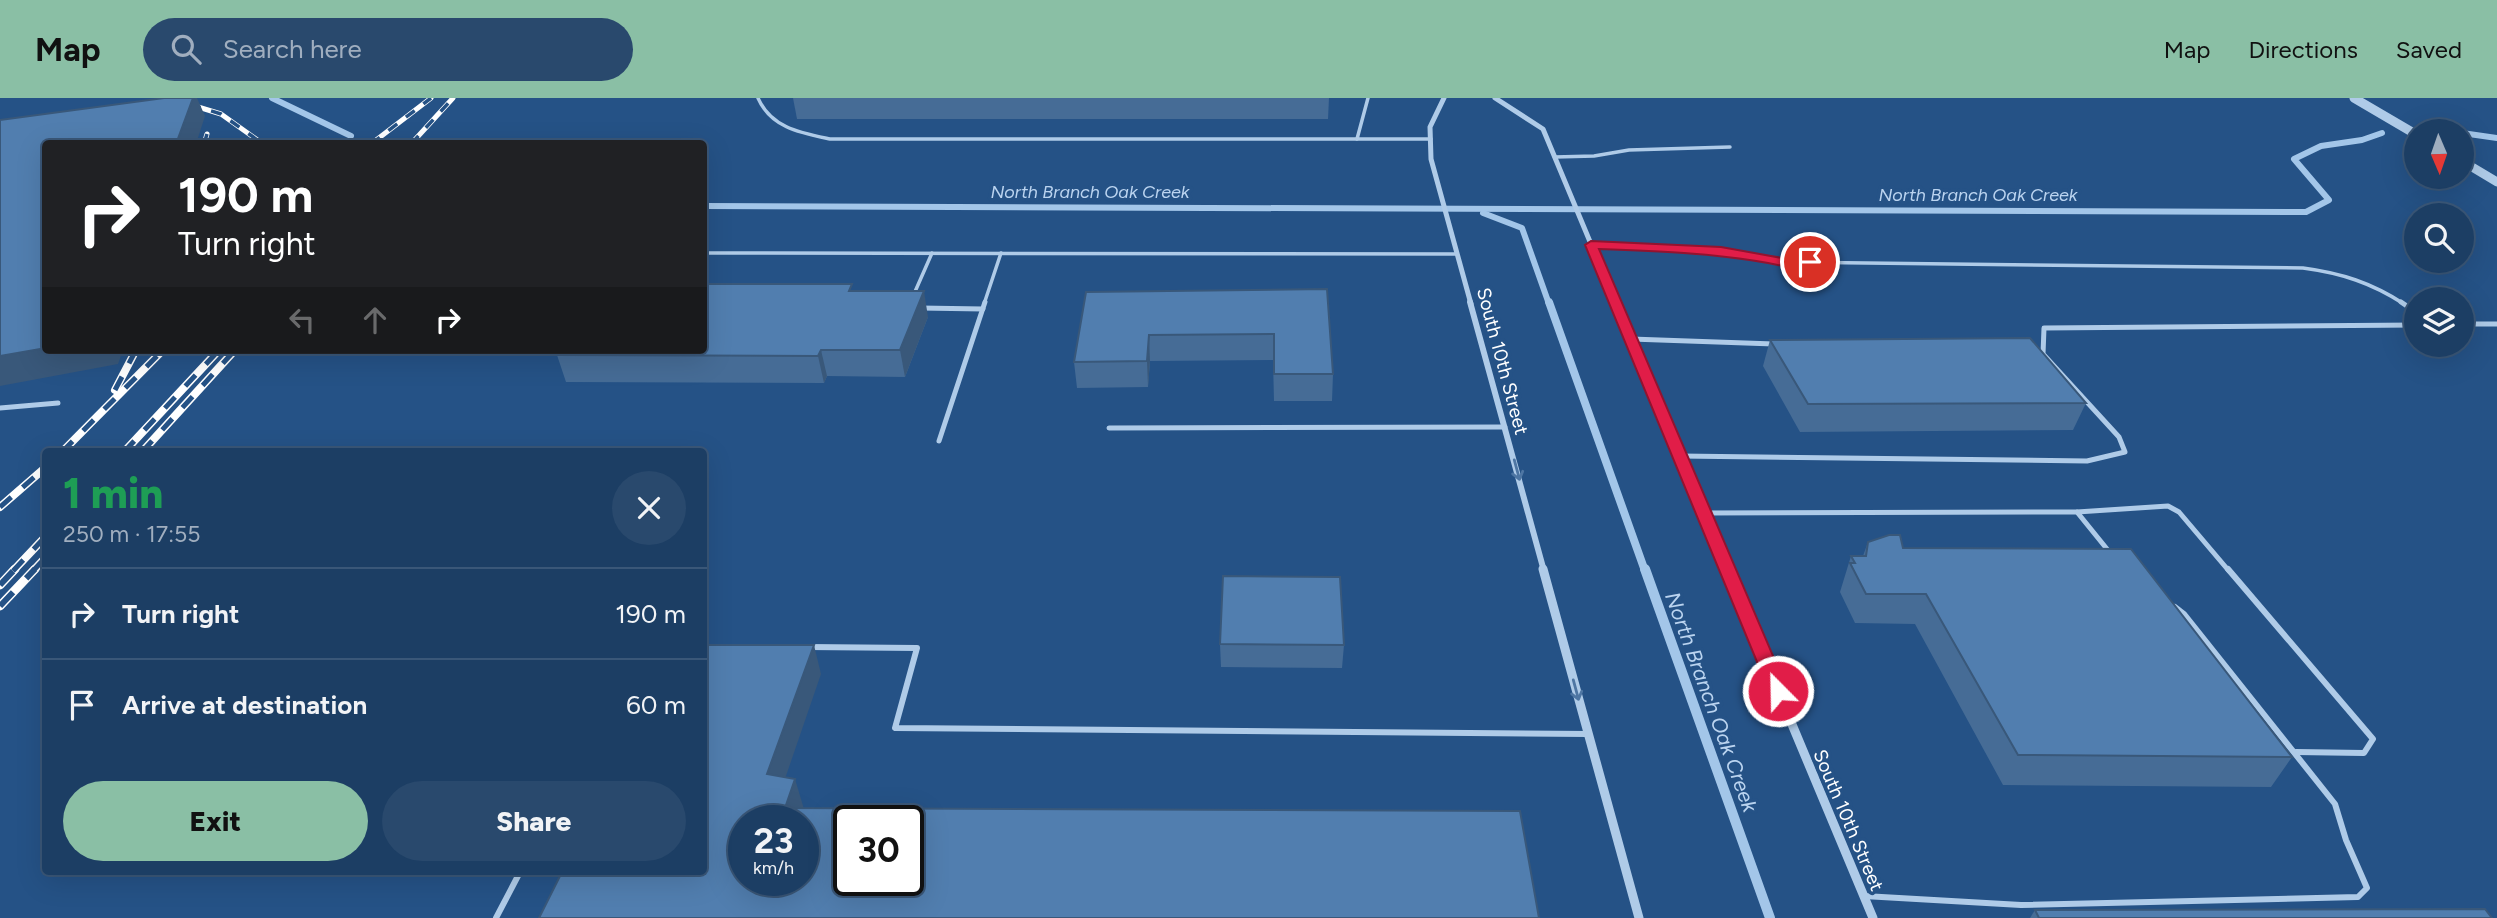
<!DOCTYPE html>
<meta charset="utf-8">
<style>
body{margin:0;font-family:Figtree,sans-serif;background:#29496d;color:#f1f3f6;height:100vh;display:flex;flex-direction:column;font-size:26px;white-space:nowrap}
*{box-sizing:border-box;margin:0}
p{font-size:23px;color:#a0aebf}
.icon{flex:none;width:38px;height:38px;fill:none;stroke:currentColor;stroke-width:2;stroke-linecap:round;stroke-linejoin:round}
.map{position:relative;flex:1;overflow:hidden}
.side{position:absolute;left:42px;top:350px;width:665px;height:427px;display:flex;flex-direction:column;background:#1c3e64;border-radius:7px;box-shadow:0 7px 28px #0002,0 0 0 2px #3a5778}
.side>*{flex:none}
.hud{position:absolute;left:42px;top:42px;width:665px;height:214px;border-radius:7px;box-shadow:0 7px 28px #0002,0 0 0 2px #3a5778;background:#202124;color:#fff;overflow:hidden}
.needle{width:46px;rotate:178deg}
.buttons{position:absolute;left:2404px;top:21px;display:grid;gap:14px}
.buttons a{display:grid;place-items:center;width:70px;height:70px;border-radius:50%;background:#1c3e64;box-shadow:0 7px 28px #0002,0 0 0 2px #3a5778;font-size:35px}
.speed{position:absolute;left:728px;top:707px;display:flex;gap:14px;font-size:35px;font-weight:700;text-align:center}
.speed>*{display:grid;place-content:center;width:91px;height:91px;border-radius:50%;background:#1c3e64;box-shadow:0 7px 28px #0002,0 0 0 2px #3a5778;line-height:1}
.speed small{font-size:18px;font-weight:400}
.speed .limit{border:4px solid #111;border-radius:10px;background:#fff;color:#111}
.pin{position:absolute;display:grid;place-items:center;width:60px;height:60px;color:#fff;margin:-30px;border:4px solid #fff;border-radius:50%;box-shadow:0 2px 7px #0007}
.me{position:absolute;width:77px;margin:-38px;rotate:337deg;stroke-linejoin:round;filter:drop-shadow(0 0 5px #0008)}
.turn{display:flex;align-items:center;gap:24px;height:147px;padding:0 21px;font-size:32px}
.turn .icon{width:91px;height:91px;stroke-width:2.5}
.turn b{display:block;font-size:49px;line-height:60px}
.lanes{display:flex;align-items:center;height:66px;padding:0 21px;background:#0003;justify-content:center;gap:35px;direction:ltr}
.lanes .off{opacity:.35}
.round{display:grid;place-items:center;flex:none;width:74px;height:74px;border-radius:37px;background:#29496d}
.headline{display:flex;align-items:center;justify-content:space-between;height:119px;padding:0 21px}
h1{font-size:42px;font-weight:800;line-height:52px;color:#1e9e55}
.button{display:flex;gap:14px;margin-top:auto;padding:14px 21px}
.button a{flex:1;height:80px;border-radius:42px;background:#8abfa5;color:#111;font-size:28px;font-weight:800;line-height:80px;text-align:center}
.button a+a{background:#29496d;color:#f1f3f6}
ul{padding:0;list-style:none}
li{display:flex;align-items:center;gap:21px;height:91px;padding:0 21px;border-top:2px solid #3a5778}
li div{flex:1}
li b{display:block;font-size:26px}
li em{font-style:normal}
header{display:flex;align-items:center;gap:42px;box-sizing:border-box;height:98px;padding:0 35px;background:#8abfa5;color:#111}
header strong{font-size:33px}
nav{display:flex;gap:38px;margin-inline-start:auto;font-size:24px}
.search{width:490px;height:63px;background:#29496d;display:flex;align-items:center;gap:18px;box-sizing:border-box;padding:0 24px;border-radius:38px;color:#a0aebf;font-size:26px}
.map>svg:first-child{display:block}
.lines{fill:none;stroke-linecap:round;stroke-linejoin:round}
.stream-far2{stroke:#a3c6e9;stroke-width:6}
.stream-far1{stroke:#a3c6e9;stroke-width:8}
.stream{stroke:#a3c6e9;stroke-width:10}
.service-far2{stroke:#afcbe8;stroke-width:3.5}
.service-far1{stroke:#afcbe8;stroke-width:5}
.service{stroke:#afcbe8;stroke-width:6}
.minor-far2{stroke:#afcbe8;stroke-width:5}
.minor-far1{stroke:#afcbe8;stroke-width:6}
.minor{stroke:#afcbe8;stroke-width:9}
.tertiary{stroke:#afcbe8;stroke-width:9}
.rail-far2-casing{stroke:#fff;stroke-width:5}
.rail-far1-casing{stroke:#fff;stroke-width:8}
.rail-casing{stroke:#fff;stroke-width:9}
.rail-far2{stroke:#255286;stroke-width:3.5;stroke-dasharray:11;stroke-linecap:butt}
.rail-far1{stroke:#255286;stroke-width:5;stroke-dasharray:15;stroke-linecap:butt}
.rail{stroke:#255286;stroke-width:6;stroke-dasharray:19;stroke-linecap:butt}
.wall{fill:#466c96}
.shaded-wall{fill:#39587a}
.building{fill:#517eaf;stroke:#39587a;stroke-width:2;fill-rule:evenodd}
.oneway{stroke:#4e76a3}
.route{fill:#e11d48;stroke:#92132f;stroke-width:2}
.labels{text-anchor:middle;stroke-width:7;stroke-linejoin:round;paint-order:stroke}
.far-water-label{font-size:18px;font-style:italic;fill:#bbd4f0;stroke:#255286}
.street-label{font-size:19px;fill:#fff;stroke:#255286}
.water-label{font-size:21px;font-style:italic;fill:#bbd4f0;stroke:#255286}
</style>
<header>
<strong>Map</strong>
<div class="search"><svg class="icon" aria-label="search" viewBox="0 0 24 24"><circle cx="10" cy="10" r="6"/><path d="M15 15l6 6"/></svg>Search here</div>
<nav><a>Map</a><a>Directions</a><a>Saved</a></nav>
</header>
<div class="map">
<svg width="2497" height="820" viewBox="0 0 2497 820">
<rect width="100%" height="100%" fill="#255286"/>
<g class="lines">
<g class="stream-far2">
<path d="M272 0 351 38"/>
<path d="M2440 32 2448 33"/>
<path d="M2462 35 2497 40"/>
<path d="M704 108 2306 114 2329 102 2294 61 2321 48 2362 42 2382 35"/>
<path d="M1483 115 1522 130 1549 206"/>
</g>
<path class="stream-far1" d="M1549 204 1645 473"/>
<path class="stream" d="M1645 471 1770 820"/>
<g class="service-far2">
<path d="M758 0C771 30 801 35 830 41H1357"/>
<path d="M1368 0 1357 41H1431"/>
<path d="M1555 59 1594 58 1629 52 1730 49"/>
<path d="M1592 147 1721 153 1782 164 2303 170C2341 175 2372 185 2404 206"/>
<path d="M704 155 1457 156"/>
<path d="M914 196 932 155"/>
<path d="M984 206 1001 155"/>
</g>
<g class="service-far1">
<path d="M2401 204 2417 215"/>
<path d="M920 210 983 211"/>
<path d="M2462 226H2497"/>
<path d="M1631 241 1774 246"/>
<path d="M0 310 58 305"/>
<path d="M1109 330 1505 329"/>
<path d="M939 343 985 204"/>
<path d="M1680 358 2087 363 2125 354 2119 339 2043 256 2044 230 2417 227"/>
<path d="M2077 414 2168 408 2179 414 2229 473"/>
<path d="M1704 415 2077 414 2111 456"/>
</g>
<g class="service">
<path d="M2228 471 2373 641 2364 655 2296 654"/>
<path d="M807 549 917 550 895 630 1588 636"/>
<path d="M1864 798 2021 807 2358 799 2367 790 2346 742 2335 706 2184 516 2175 509"/>
<path d="M496 820 520 774"/>
</g>
<g class="minor-far2">
<path d="M1444 0 1430 29 1431 61 1471 206"/>
<path d="M1495 0 1543 31 1616 206"/>
</g>
<g class="minor-far1">
<path d="M1470 204 1544 473"/>
<path d="M1615 204 1728 473"/>
</g>
<g class="minor">
<path d="M1543 471 1639 820"/>
<path d="M1727 471 1873 820"/>
</g>
<g class="tertiary">
<path d="M2354 0 2417 37"/>
<path d="M2462 63 2497 84"/>
</g>
<g class="rail-far2-casing">
<g id="rail-far2">
<path d="M169 0 221 16 263 46"/>
<path d="M204 46 207 36"/>
<path d="M371 46 431 0"/>
<path d="M411 46 453 0"/>
</g>
</g>
<g class="rail-far1-casing">
<g id="rail-far1">
<path d="M115 292 136 252"/>
<path d="M62 354 163 252"/>
<path d="M124 354 219 252"/>
<path d="M142 354 235 252"/>
<path d="M0 409 46 369"/>
<path d="M13 473 46 438"/>
<path d="M33 473 46 459"/>
</g>
</g>
<g class="rail-casing">
<g id="rail">
<path d="M0 487 15 471"/>
<path d="M0 508 35 471"/>
</g>
</g>
<use href="#rail-far2" class="rail-far2"/>
<use href="#rail-far1" class="rail-far1"/>
<use href="#rail" class="rail"/>
</g>
<g class="wall">
<path d="M793 0H1329L1328 21H797Z"/>
<path d="M1327 191 1333 276 1332 303H1274L1273 262 1150 263 1148 289 1077 290 1074 264 1086 194Z"/>
<path d="M854 193 928 219 905 279 827 278 824 285 566 284 557 257Z"/>
<path d="M1770 242 2086 305 2073 332 1800 334 1763 268Z"/>
<path d="M1868 444 1903 450 2292 659 2271 689 2003 687 1915 526 1855 525 1840 494 1851 458H1863Z"/>
<path d="M1220 546 1344 547 1342 570 1221 569Z"/>
<path d="M2035 812 2492 820H2030Z"/>
</g>
<g class="shaded-wall">
<path d="M193 0H197L205 18 196 46H176Z"/>
<path d="M924 193 928 219 905 279 900 252Z"/>
<path d="M1149 237 1150 263 1148 289 1147 263Z"/>
<path d="M46 250V252H123L118 266 0 288V258Z"/>
<path d="M821 252 827 278 824 285 818 258Z"/>
<path d="M814 547 821 576 776 707 767 676Z"/>
<path d="M795 681 804 711 785 710Z"/>
</g>
<g class="building">
<path d="M164 0H193L176 46H46V250L0 258V22Z"/>
<path d="M704 186H852L849 193H924L900 252H821L818 258 557 257 561 252H704Z"/>
<path d="M1327 191 1333 276H1274V236L1149 237 1147 263 1074 264 1086 194Z"/>
<path d="M2030 240 2086 305 1808 306 1770 242Z"/>
<path d="M1889 437H1900L1903 450 2131 451 2292 659 2018 657 1926 496H1866L1850 465H1855L1851 458H1866L1868 444Z"/>
<path d="M1223 478 1340 479 1344 547 1220 546Z"/>
<path d="M704 547H814L767 676 795 681 785 710 1520 713 1539 820H539L562 774H704ZM744 723H803V782H744ZM849 723H908V782H849Z"/>
<path d="M2485 811 2492 820H2039L2035 812Z"/>
</g>
<defs><path id="oneway-shaft" d="M-6 0H5M1.5-3L5.5 0L1.5 3" fill="none" stroke-width="1.6" stroke-linecap="round" stroke-linejoin="round" transform="scale(1.75)"/></defs>
<g class="oneway">
<use href="#oneway-shaft" transform="translate(1517 372) rotate(75)"/>
<use href="#oneway-shaft" transform="translate(1576 592) rotate(75)"/>
</g>
<path class="route" d="M1591 143 1721 149 1782 160 1810 161 1816 164C1805 173 1781 168 1768 165 1712 155 1656 153 1599 151L1788 593 1785 598H1772L1769 593 1585 147Z"/>
<g class="labels">
<g class="far-water-label">
<text x="1090" y="100">North Branch Oak Creek</text>
<text x="1978" y="103">North Branch Oak Creek</text>
</g>
<g class="street-label">
<text transform="translate(1503 263) rotate(75)" y="7">South 10th Street</text>
<text transform="translate(1849 722) rotate(67)" y="7">South 10th Street</text>
</g>
<g class="water-label">
<text transform="translate(1711 604) rotate(70)" y="7">North Branch Oak Creek</text>
</g>
</g>
</svg>
<div class="buttons">
<a><svg class="needle" viewBox="-14 -14 28 28"><path d="M0-13l5 13h-10z" fill="#e53935"/><path d="M0 13l5-13h-10z" fill="#a0aebf"/></svg></a>
<a><svg class="icon" aria-label="search" viewBox="0 0 24 24"><circle cx="10" cy="10" r="6"/><path d="M15 15l6 6"/></svg></a>
<a><svg class="icon" aria-label="layers" viewBox="0 0 24 24"><path d="M12 4l9 5-9 5-9-5zM3 14l9 5 9-5"/></svg></a>
</div>
<div class="speed"><div>23<small>km/h</small></div><div class="limit">30</div></div>
<div class="pin" style="left:1810px;top:164px;background:#d93025"><svg class="icon" aria-label="arrive" viewBox="0 0 24 24"><path d="M6 21V4h12l-3 4 3 4H6"/></svg></div>
<svg class="me" style="left:1778px;top:593px" viewBox="-20 -20 40 40"><circle r="17" fill="#e11d48" stroke="#fff" stroke-width="3"/><path d="M0-11L8 9 0 5-8 9z" fill="#fff"/></svg>
<div class="hud">
<div class="turn"><svg class="icon" aria-label="right" viewBox="0 0 24 24"><path d="M7 20v-9h11M14 6l5 5-5 5"/></svg><div><b>190 m</b>Turn right</div></div>
<div class="lanes"><svg class="icon off" aria-label="left" viewBox="0 0 24 24"><path d="M17 20v-9H6M10 6l-5 5 5 5"/></svg><svg class="icon off" aria-label="ahead" viewBox="0 0 24 24"><path d="M12 20V5M6 11l6-6 6 6"/></svg><svg class="icon" aria-label="right" viewBox="0 0 24 24"><path d="M7 20v-9h11M14 6l5 5-5 5"/></svg></div>
</div>
<section class="side">
<div class="headline"><div><h1>1 min</h1><p>250 m · 17:55</p></div><a class="round"><svg class="icon" aria-label="close" viewBox="0 0 24 24"><path d="M6 6l12 12M18 6L6 18"/></svg></a></div>
<ul>
<li><svg class="icon" aria-label="right" viewBox="0 0 24 24"><path d="M7 20v-9h11M14 6l5 5-5 5"/></svg><div><b>Turn right</b></div><em>190 m</em></li>
<li><svg class="icon" aria-label="arrive" viewBox="0 0 24 24"><path d="M6 21V4h12l-3 4 3 4H6"/></svg><div><b>Arrive at destination</b></div><em>60 m</em></li>
</ul>
<div class="button"><a>Exit</a><a>Share</a></div>
</section>
</div>
